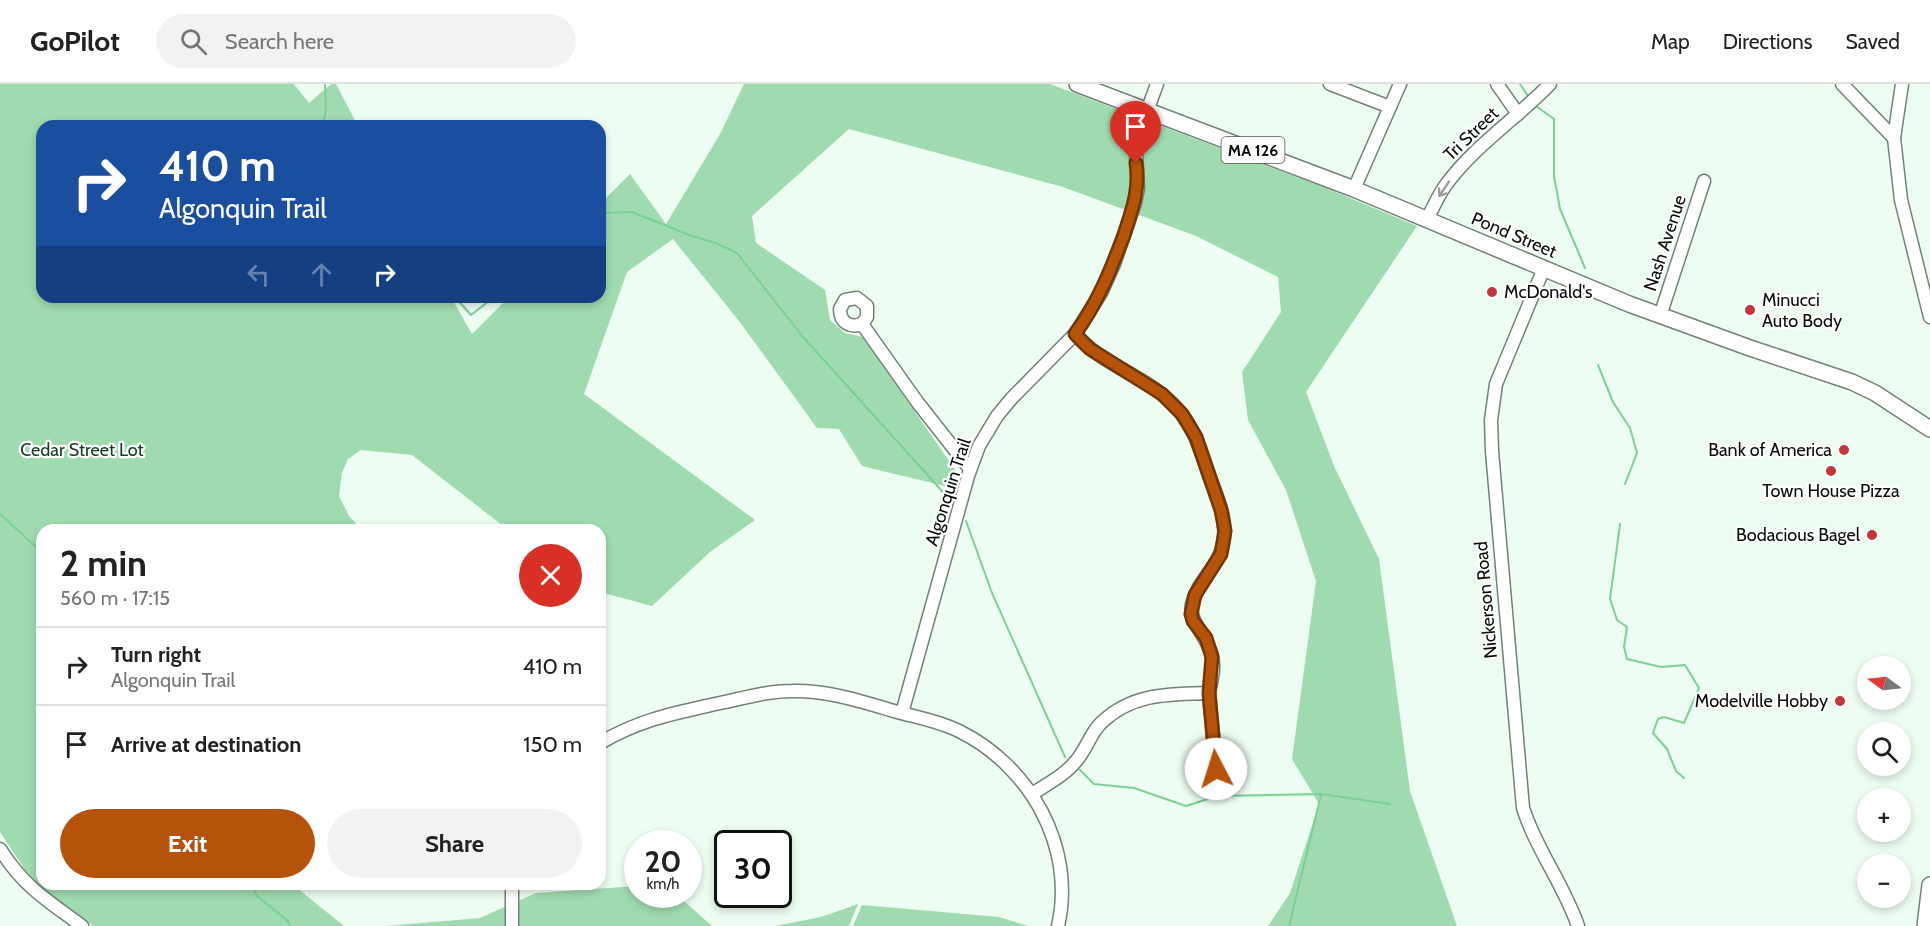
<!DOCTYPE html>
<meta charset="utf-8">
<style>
body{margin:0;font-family:Cabin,sans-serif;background:#f2f2f2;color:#222;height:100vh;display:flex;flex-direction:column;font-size:22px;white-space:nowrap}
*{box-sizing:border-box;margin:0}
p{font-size:20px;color:#767676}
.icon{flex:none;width:33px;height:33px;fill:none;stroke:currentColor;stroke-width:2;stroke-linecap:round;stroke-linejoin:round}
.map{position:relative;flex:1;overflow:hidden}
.sheet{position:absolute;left:36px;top:440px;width:570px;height:366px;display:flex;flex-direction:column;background:#fff;border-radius:18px;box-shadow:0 3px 9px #0003}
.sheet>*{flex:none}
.banner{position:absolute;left:36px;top:36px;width:570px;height:183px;border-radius:18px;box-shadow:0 3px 9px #0003;background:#1a4fa0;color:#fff;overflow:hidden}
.needle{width:39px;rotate:285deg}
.buttons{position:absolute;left:1857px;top:572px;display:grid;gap:12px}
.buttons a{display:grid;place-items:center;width:54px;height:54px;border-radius:50%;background:#fff;box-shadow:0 3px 9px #0003;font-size:30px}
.speed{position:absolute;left:624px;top:746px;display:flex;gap:12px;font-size:30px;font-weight:700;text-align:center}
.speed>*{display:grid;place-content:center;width:78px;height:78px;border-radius:50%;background:#fff;box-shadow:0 3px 9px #0003;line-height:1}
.speed small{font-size:15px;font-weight:400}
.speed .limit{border:3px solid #111;border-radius:9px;background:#fff;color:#111}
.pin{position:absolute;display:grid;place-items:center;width:51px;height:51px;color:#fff;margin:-62px -26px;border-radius:50% 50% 50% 0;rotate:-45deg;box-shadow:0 0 6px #0007}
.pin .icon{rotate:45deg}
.me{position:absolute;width:66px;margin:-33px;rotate:355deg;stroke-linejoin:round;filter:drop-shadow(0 0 4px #0008)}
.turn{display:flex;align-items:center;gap:21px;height:126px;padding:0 24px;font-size:27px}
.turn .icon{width:78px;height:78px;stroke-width:2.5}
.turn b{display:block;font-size:42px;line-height:51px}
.lanes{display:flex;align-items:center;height:57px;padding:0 24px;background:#0003;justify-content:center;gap:30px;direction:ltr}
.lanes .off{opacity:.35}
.round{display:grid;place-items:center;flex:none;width:63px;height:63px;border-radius:32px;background:#f2f2f2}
.summary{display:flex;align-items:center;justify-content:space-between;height:102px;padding:0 24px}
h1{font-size:36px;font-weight:800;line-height:45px}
.cta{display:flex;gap:12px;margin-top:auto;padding:12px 24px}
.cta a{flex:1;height:69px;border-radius:36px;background:#b45309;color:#fff;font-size:24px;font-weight:800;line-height:69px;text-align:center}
.cta a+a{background:#f2f2f2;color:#222}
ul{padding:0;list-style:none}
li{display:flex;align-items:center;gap:18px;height:78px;padding:0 24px;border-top:2px solid #e0e0e0}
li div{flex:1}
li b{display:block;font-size:22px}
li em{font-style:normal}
header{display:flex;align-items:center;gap:36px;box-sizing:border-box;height:84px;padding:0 30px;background:#fff;border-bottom:2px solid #e0e0e0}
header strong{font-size:28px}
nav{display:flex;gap:33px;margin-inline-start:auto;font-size:21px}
.search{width:420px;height:54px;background:#f2f2f2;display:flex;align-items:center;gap:15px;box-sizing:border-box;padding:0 21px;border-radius:33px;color:#767676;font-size:22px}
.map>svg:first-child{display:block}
.green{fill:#a0dbb0}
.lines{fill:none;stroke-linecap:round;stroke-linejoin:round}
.stream{stroke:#7bd195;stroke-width:2}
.minor-casing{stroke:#738176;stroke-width:15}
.major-casing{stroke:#738176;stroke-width:18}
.minor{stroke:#fff;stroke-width:12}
.major{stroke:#fff;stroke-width:15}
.oneway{stroke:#9c9e9d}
.route-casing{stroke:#753606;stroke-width:15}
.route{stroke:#b45309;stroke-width:10}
.poi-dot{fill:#c5363a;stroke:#fff;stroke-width:2}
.labels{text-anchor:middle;stroke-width:4.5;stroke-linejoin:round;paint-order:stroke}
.shield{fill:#fff;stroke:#525653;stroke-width:1.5}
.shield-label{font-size:16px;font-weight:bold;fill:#080d09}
.street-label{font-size:18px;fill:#080d09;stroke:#fff}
.poi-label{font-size:18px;fill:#080d09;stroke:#fff;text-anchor:end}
.park-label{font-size:18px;fill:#163a22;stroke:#fff}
</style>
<header>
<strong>GoPilot</strong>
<div class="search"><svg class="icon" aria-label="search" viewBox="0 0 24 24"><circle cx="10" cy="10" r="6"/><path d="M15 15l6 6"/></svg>Search here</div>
<nav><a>Map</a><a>Directions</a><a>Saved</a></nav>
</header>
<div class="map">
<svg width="1930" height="842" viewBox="0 0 1930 842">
<rect width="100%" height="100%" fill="#eefdf1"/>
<g class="green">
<path d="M0 0H294L309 19 331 0H336L358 42H42V213H451L472 250 509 213H600V120L630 90 666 140 720 50 744 0H1050L1326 104 1417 142 1306 308 1334 382 1379 475 1410 707 1457 842H1268L1290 809 1319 720 1292 675 1316 497 1286 406 1248 336 1242 288 1281 228 1278 193 1196 152 1063 103 849 45 752 132 756 159 825 206 830 236 845 249 863 253 956 387 953 404 862 382 839 345 817 344 739 237 673 155 627 188 584 310 755 436 710 468 652 522 600 508V446L507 445 412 371 361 366 348 375 342 389 339 412 349 432 361 445 42 446V800H292L344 842H93L55 816 25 786 0 748Z"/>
<path d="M779 776H784L782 822 737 820V810H778Z"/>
<rect x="715" y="786" width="12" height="21"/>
<path d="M637 802 638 810H676L712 842H386L480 834 536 809Z"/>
<path d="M858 820 849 842H775L821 833Z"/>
<path d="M862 821 999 833 1028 842H853Z"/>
</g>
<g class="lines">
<g class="stream">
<path d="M1520 0 1530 15"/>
<path d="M1536 22 1554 35V92L1560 125 1585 184"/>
<path d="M323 42 326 25 325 0"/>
<path d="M600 129 632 128 692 152 716 159 737 169 803 253 951 417"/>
<path d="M455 213 471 231 494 213"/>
<path d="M1598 281 1613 318 1630 344 1637 369 1625 400"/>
<path d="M0 430 36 463 42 467"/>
<path d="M966 437 992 509 1065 673"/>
<path d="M1620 440 1610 515 1617 536 1627 543 1624 563 1627 575 1661 583 1685 581 1699 604 1684 639 1664 633 1658 635 1653 649 1667 665 1676 687 1684 694"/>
<path d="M1080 686 1094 700 1134 704 1186 722 1217 712 1321 710 1390 720"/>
<path d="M251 800 257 812 288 837 290 842"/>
<path d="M1289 842 1321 711"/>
</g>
<g class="minor-casing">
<g id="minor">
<path d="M1330 0 1390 23"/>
<path d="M1497 0 1518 30"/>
<path d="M1842 0 1894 54"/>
<path d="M1902 0 1894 54 1901 116 1930 233"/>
<path d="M1354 105 1400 0"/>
<path d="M1427 135C1433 124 1438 112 1445 102 1474 62 1516 35 1550 0"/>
<path d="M1544 184 1496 300 1491 336 1492 367 1523 724C1536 765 1564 801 1578 842"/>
<path d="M1660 232 1704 97"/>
<path d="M862 240C850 244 840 239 840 225L845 216 857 214 867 222V233L862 240 918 319 970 385"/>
<path d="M1075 250C1105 284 1152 293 1180 328 1196 347 1202 372 1210 394 1218 415 1228 437 1223 460 1219 483 1197 497 1192 520 1188 539 1209 553 1212 573 1215 585 1211 598 1209 609"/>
<path d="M902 629 968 392 979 362 997 332 1012 314 1075 250 1101 209 1114 180 1135 119 1138 104 1136 69 1138 52 1157 0"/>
<path d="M600 659C641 635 675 629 720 619 744 614 767 607 792 607 827 606 860 617 894 627 915 633 939 637 959 647 1030 682 1076 763 1058 842"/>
<path d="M1032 710C1047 700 1065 691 1076 677 1086 666 1090 650 1101 639 1132 609 1169 610 1209 609L1216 685"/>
<path d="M0 765C24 803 47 816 82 842"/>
<path d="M512 800V842"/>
</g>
</g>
<g class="major-casing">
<g id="major">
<path d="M1077 0 1354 105 1629 220 1750 264 1852 298 1875 309 1930 345"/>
<path d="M1925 842 1930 801"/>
</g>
</g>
<use href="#minor" class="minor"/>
<use href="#major" class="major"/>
</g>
<defs><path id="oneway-shaft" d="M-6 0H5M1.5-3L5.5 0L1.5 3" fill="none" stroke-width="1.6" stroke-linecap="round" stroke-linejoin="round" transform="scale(1.5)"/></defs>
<use class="oneway" href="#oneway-shaft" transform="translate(1444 105) rotate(124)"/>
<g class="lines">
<g class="route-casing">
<path id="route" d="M1136 79C1140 105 1132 126 1124 151 1110 188 1098 218 1075 250L1090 265 1162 310 1182 330 1196 353 1221 426 1225 447 1221 470 1195 511 1191 530 1193 537 1206 554 1212 573 1209 609 1216 685"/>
</g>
<use href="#route" class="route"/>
</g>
<g class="poi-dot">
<circle cx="1492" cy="208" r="6"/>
<circle cx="1750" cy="226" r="6"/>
<circle cx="1844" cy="366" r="6"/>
<circle cx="1831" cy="387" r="6"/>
<circle cx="1872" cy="451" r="6"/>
<circle cx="1840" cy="617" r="6"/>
</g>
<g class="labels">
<rect class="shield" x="1221.5" y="53" width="63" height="26" rx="4.5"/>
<g class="shield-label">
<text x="1253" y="72">MA 126</text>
</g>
<g class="street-label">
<text transform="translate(1471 50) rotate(-44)" y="6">Tri Street</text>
<text transform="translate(1514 151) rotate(23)" y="6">Pond Street</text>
<text transform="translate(1665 159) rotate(-72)" y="6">Nash Avenue</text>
<text transform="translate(948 408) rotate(-72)" y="6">Algonquin Trail</text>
<text transform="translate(1486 516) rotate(-95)" y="6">Nickerson Road</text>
</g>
<g class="poi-label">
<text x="1504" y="214" text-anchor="start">McDonald's</text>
<text x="1762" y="222" text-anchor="start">Minucci<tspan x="1762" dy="21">Auto Body</tspan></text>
<text x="1832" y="372">Bank of America</text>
<text x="1831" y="413" text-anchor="middle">Town House Pizza</text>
<text x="1860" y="457">Bodacious Bagel</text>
<text x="1828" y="623">Modelville Hobby</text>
</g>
<g class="park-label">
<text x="82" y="372">Cedar Street Lot</text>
</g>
</g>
</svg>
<div class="buttons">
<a><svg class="needle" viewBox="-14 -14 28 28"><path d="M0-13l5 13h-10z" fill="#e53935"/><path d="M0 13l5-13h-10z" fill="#767676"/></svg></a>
<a><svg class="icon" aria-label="search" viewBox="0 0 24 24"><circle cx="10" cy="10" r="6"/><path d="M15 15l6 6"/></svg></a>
<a>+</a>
<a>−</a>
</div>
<div class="speed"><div>20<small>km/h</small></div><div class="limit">30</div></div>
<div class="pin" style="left:1136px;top:79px;background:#d93025"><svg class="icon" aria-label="arrive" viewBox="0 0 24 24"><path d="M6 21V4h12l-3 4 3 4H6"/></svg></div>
<svg class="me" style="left:1216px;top:685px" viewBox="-20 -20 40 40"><circle r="19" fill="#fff"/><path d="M0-13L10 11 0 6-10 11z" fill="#b45309"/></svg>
<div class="banner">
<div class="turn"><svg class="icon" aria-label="right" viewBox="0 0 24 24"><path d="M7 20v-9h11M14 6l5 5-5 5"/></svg><div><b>410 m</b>Algonquin Trail</div></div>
<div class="lanes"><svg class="icon off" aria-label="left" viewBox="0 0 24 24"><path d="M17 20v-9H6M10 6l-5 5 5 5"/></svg><svg class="icon off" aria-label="ahead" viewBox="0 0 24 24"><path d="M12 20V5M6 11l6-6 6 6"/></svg><svg class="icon" aria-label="right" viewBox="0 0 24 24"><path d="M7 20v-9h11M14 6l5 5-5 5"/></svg></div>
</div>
<section class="sheet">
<div class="summary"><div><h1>2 min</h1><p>560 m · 17:15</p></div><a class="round" style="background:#d93025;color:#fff"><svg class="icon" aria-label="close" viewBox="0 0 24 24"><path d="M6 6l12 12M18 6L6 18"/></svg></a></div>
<ul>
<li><svg class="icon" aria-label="right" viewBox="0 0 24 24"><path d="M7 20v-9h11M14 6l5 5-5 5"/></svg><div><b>Turn right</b><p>Algonquin Trail</p></div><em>410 m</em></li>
<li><svg class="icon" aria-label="arrive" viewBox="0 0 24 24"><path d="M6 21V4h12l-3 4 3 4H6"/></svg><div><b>Arrive at destination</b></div><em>150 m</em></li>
</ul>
<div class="cta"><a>Exit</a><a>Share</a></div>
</section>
</div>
